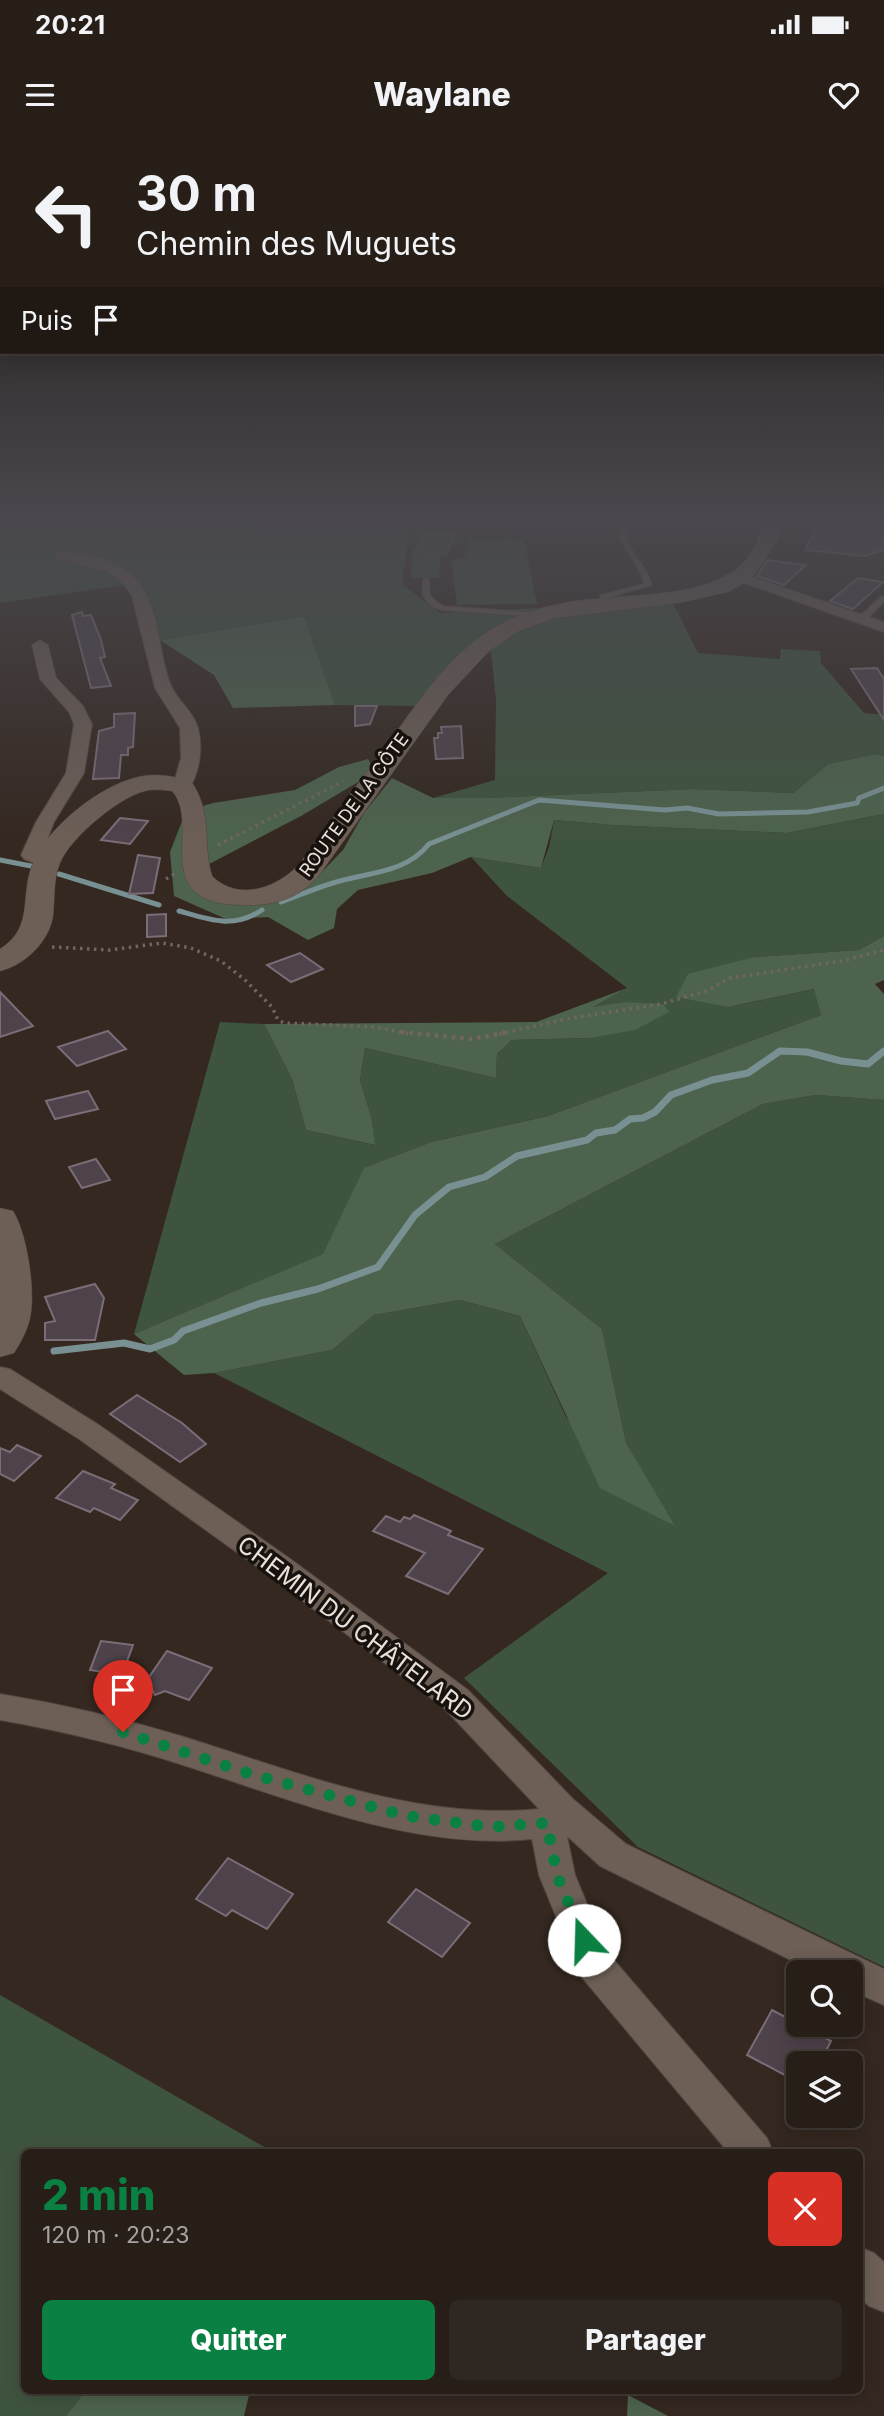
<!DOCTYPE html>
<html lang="fr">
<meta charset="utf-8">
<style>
body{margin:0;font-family:Inter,sans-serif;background:#2f2721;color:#f1f3f6;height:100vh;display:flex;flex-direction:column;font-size:26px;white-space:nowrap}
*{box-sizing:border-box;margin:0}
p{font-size:23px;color:#a4a2a2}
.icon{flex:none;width:38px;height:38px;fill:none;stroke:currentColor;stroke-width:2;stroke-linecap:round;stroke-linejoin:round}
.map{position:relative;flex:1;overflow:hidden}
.panel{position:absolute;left:21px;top:2009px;width:842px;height:245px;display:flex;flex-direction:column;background:#271e18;border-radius:10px;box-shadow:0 4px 18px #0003,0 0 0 2px #433c37}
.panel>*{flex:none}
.hud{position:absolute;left:0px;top:0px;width:886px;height:214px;box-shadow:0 4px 18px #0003,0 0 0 2px #433c37;background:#271e18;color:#f1f3f6;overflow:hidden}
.tools{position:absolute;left:786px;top:1820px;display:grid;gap:14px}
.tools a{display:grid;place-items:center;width:77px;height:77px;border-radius:10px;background:#271e18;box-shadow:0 4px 18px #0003,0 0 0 2px #433c37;font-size:35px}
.pin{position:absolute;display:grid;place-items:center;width:60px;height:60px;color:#fff;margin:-72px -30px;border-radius:50% 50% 50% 0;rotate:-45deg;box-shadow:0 0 7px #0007}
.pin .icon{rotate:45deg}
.me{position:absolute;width:77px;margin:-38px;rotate:339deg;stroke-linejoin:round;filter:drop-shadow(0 0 5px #0008)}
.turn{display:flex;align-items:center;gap:24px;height:147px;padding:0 21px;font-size:32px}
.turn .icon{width:91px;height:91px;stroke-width:2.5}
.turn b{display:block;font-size:49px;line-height:60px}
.then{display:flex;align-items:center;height:66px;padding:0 21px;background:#0003;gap:14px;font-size:26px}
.round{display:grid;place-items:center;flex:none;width:74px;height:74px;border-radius:10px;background:#2f2721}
.headline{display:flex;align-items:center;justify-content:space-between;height:119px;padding:0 21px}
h1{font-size:42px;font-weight:800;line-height:52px;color:#0b8043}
.primary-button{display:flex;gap:14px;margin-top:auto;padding:14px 21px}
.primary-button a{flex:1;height:80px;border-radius:10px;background:#0b8043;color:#fff;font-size:28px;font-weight:800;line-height:80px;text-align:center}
.primary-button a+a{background:#2f2721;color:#f1f3f6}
.status{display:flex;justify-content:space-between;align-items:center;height:49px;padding:0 35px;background:#271e18;direction:ltr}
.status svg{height:19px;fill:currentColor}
header{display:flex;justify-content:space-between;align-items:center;height:91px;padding:0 21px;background:#271e18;font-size:32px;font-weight:800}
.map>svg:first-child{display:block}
.green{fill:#3f543f}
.forest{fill:#4d634d}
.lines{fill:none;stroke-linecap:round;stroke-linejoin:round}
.stream-far1{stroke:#789092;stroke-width:5}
.stream{stroke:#789092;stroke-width:7}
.building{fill:#4e424b;stroke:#7b6d77;stroke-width:2}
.lane-casing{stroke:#514640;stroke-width:2}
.street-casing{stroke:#514640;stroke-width:2}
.secondary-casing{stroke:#514640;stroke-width:1}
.path-far2{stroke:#71665f;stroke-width:2.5;stroke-dasharray:2 3.5;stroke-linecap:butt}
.path-far1{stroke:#71665f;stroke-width:3.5;stroke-dasharray:2.5 4.5;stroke-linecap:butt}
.path{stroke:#71665f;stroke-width:4.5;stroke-dasharray:3.5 5;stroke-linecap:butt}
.lane{fill:#6d5f56;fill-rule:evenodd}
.street{fill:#6d5f56;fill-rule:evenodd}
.secondary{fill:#6d5f56;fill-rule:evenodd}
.route{stroke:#0b8043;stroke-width:12;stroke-dasharray:0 21.6}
.labels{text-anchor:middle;stroke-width:7;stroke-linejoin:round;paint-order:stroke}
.far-street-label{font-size:18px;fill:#e9e0db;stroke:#18120e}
.near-street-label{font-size:24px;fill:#e9e0db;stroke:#18120e}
</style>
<div class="status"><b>20:21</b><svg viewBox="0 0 49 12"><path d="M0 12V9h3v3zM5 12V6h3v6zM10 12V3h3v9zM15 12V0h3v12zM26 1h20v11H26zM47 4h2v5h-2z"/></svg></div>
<header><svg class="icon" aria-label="menu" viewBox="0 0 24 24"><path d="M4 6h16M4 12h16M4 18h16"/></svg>Waylane<svg class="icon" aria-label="heart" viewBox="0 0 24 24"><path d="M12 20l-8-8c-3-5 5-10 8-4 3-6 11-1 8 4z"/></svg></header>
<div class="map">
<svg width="884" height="2276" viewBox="0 0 884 2276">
<rect width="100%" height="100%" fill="#342820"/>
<g class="green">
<path d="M0 382H356L410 385 402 444 440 473 672 461 698 513 780 519 781 509 820 511 821 523 864 573 884 575V616L875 614 828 624 793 653 694 649 486 658H433L495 640 496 560 491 511 422 566 335 565 304 476 160 500 131 444 0 463Z"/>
<path d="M423 390 459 392 447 416H441L439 438H411L412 414Z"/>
<path d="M470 400H524L537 464 457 465 451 421 464 418Z"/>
<path d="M884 674V796L859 810 754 817 729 867 815 849 821 875 548 976 431 1002 365 1028 324 1114 134 1194 220 882 264 884 292 939 306 990 374 1005 372 980 360 940 365 908 496 938 497 914 512 900 590 898 624 862 591 868 627 848 507 756 471 717 541 728 549 707 554 680 612 685 787 693Z"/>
<path d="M816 955 884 960V1827L638 1707 464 1538 608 1433 214 1233 332 1210 374 1175 460 1160 520 1176 566 1277 673 1386 626 1303 602 1189 495 1104 763 964Z"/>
<path d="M0 1855 273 2012H24V2250L85 2251 66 2276H0Z"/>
</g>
<g class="forest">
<path d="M304 476 335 565 233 568 214 535 160 500Z"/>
<path d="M875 614 884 616V674L787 693 612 685 554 680 541 728 471 717 432 733 358 750 337 769 334 788 308 800 268 777 226 779 174 756 170 712 186 671 213 663 295 650 339 627 368 619 375 632 301 676 192 733 247 762 314 740 343 710 364 673 392 638 433 658H486L694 649 793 653 828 624Z"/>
<path d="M884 796V840L875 844 884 854V960L816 955 763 964 495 1104 602 1189 626 1303 675 1386 600 1348 520 1176 460 1160 374 1175 332 1210 214 1233 184 1235 134 1194 323 1114 364 1028 431 1002 548 976 821 875 814 849 729 867 676 857 688 834 754 817 859 810Z"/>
<path d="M627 848 593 867 624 862 663 864 669 872 635 890 590 898 512 900 497 914 496 938 365 908 360 940 372 980 375 1005 306 990 292 939 264 884 536 882Z"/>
<path d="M85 2251V2250L250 2251 244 2276H66Z"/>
<path d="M628 2255 668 2276H627Z"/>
</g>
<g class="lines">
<g class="stream-far1">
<path d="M0 720 31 726"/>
<path d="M59 734 159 765"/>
<path d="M281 762C298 756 316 748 333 743 367 732 405 734 429 704L539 660 665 670 687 668 719 674 808 672 857 663 859 658 884 648"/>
<path d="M179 771C210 780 233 789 262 770"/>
</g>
<path class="stream" d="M54 1211 124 1203 150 1209 174 1200 183 1191 261 1163 318 1149 378 1127 415 1075 449 1047 485 1037 517 1016 587 1000 596 993 615 990 630 979 643 978 655 972 671 955 712 940 748 933 780 911 807 912 841 921 868 924 884 911"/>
</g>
<g class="building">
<path d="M819 382H884V410L865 416 805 410Z"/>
<path d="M767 420 806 425 784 445 757 436Z"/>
<path d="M858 438 883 442 853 469 830 461Z"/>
<path d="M82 472 83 476 91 475 101 500 105 517 100 518 111 546 91 548 72 475Z"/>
<path d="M877 528 884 539V580L851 529Z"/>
<path d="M355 566H377L370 584 355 586Z"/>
<path d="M135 573 133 607 128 608V615H121L119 638 93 639 99 591 114 587V574Z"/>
<path d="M461 586 463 618 436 619 434 598H438V593H442L441 587Z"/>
<path d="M120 678 148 681 130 704 101 700Z"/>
<path d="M138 715 160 718 153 753 129 754Z"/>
<path d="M166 774V796L147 797V775Z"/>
<path d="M300 813 323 829 291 842 267 825Z"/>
<path d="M0 852 33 886 0 897Z"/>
<path d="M108 891 126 909 77 926 58 907Z"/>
<path d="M88 951 98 969 55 979 46 961Z"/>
<path d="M96 1019 110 1040 82 1048 69 1027Z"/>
<path d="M95 1144 104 1158 95 1200H45V1183L55 1181 45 1157Z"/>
<path d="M137 1255 182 1283 206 1304 180 1322 110 1274Z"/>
<path d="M17 1305 41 1316 14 1341 0 1334V1308L10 1312Z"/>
<path d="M83 1331 115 1344 111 1348 138 1360 120 1380 94 1368 90 1372 56 1358Z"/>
<path d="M414 1375 451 1391 448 1395 483 1409 448 1454 406 1436 425 1413 373 1391 386 1376 400 1382 404 1377 410 1379Z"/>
<path d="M101 1501 133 1505 122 1535 90 1530Z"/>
<path d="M167 1511 212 1528 189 1560 165 1551 155 1555 147 1540Z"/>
<path d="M228 1718 293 1754 267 1789 232 1770 226 1776 196 1759Z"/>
<path d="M416 1749 470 1783 442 1817 388 1782Z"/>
<path d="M772 1870 831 1901 820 1923H798V1942L747 1915Z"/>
</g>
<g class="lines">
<g class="lane-casing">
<g id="lane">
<path d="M626 386 629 388 625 394C630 413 647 425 652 445L607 458V466H601L600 455 644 444C640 424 624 413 619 394Z"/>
<path d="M426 437 429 439 430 455 437 462 444 466 540 473 544 475 540 477 440 470 431 466 422 455 423 439Z"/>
<path d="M881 456H884V462L865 481H859V477Z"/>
</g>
</g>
<g class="street-casing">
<g id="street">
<path d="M61 411C86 414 117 419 135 438 161 465 157 510 170 543 176 560 193 570 198 588 203 608 200 633 188 650H176L173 646 181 618 180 588 155 548 132 456 122 442 105 431 56 418 54 415 56 412Z"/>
<path d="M741 433 884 482V492L736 440 734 437Z"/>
<path d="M40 500 48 505 56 538 83 566 92 584 84 633 54 682 42 713 57 722 47 728 24 719 21 715 36 682 66 633 74 584 69 572 40 539 32 505Z"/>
<path d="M0 1227 10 1229 99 1285 289 1418 468 1550 573 1659 626 1704 884 1829V1865L850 1850V1832H815L600 1726 567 1696 575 1735 607 1812 767 1998 773 2012H728L580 1835 539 1735 532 1699C415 1711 296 1661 186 1626 125 1606 63 1591 0 1580V1554C62 1564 121 1578 181 1596 297 1632 416 1681 539 1669L444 1568 267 1434 79 1299 0 1249Z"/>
<path d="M859 2107 874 2113 884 2122V2172L869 2166 859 2157Z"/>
</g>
</g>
<g class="secondary-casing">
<g id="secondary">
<path d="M761 382H781L777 400 756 433 748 441 728 452 679 463 555 478 519 491 489 511 448 555 320 734C303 755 281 764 254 765 141 770 204 686 172 651 163 650 153 649 145 651 119 657 70 698 60 723 53 740 55 758 53 776 49 802 25 825 0 831V809C35 787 19 756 33 723 48 686 104 642 143 636 160 633 175 637 191 641 213 673 202 701 212 736 239 763 280 747 301 722 331 681 361 639 392 598 426 551 460 499 516 477 540 467 567 461 593 459 648 452 755 460 761 382Z"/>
<path d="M0 1068 13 1071C27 1093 36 1152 30 1178 27 1191 21 1202 14 1213L0 1217Z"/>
</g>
</g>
<g class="path-far2">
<path d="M812 388 820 385 818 382"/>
<path d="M431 392 454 396 447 412 430 414 417 410 425 395Z"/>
</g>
<g class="path-far1">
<path d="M218 705 344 641"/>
<path d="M166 739 176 733"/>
<path d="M52 807 110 810 162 803 191 808 221 821 245 840 272 867 278 880 284 883 376 887 410 894"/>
<path d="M499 894 566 879 661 864 706 851 730 838 842 821 884 810"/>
</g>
<path class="path" d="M401 892 472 899 509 892"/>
<use href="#lane" class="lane"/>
<use href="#street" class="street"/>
<use href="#secondary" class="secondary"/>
</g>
<linearGradient id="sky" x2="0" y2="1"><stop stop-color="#1d1612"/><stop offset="0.54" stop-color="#4a484e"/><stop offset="1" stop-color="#4a484e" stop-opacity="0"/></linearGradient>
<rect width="884" height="701" fill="url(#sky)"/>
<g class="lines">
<path class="route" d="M123 1592 254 1635 407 1676 490 1687 547 1683 557 1735 584 1800"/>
</g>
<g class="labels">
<g class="far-street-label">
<text transform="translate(354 665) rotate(-54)" y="6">ROUTE DE LA CÔTE</text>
</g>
<g class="near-street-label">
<text transform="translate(355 1488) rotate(37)" y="8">CHEMIN DU CHÂTELARD</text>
</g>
</g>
</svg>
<div class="tools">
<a><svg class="icon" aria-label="search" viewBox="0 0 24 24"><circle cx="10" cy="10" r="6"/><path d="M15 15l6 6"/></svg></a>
<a><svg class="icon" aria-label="layers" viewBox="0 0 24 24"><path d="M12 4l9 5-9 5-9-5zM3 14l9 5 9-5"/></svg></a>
</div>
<div class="pin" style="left:123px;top:1592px;background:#d93025"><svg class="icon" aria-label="arrive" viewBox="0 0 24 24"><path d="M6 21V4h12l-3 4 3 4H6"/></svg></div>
<svg class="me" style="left:584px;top:1800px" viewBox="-20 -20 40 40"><circle r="19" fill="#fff"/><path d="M0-13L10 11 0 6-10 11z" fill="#0b8043"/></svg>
<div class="hud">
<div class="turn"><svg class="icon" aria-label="left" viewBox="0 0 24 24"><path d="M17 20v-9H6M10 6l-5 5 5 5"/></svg><div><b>30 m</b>Chemin des Muguets</div></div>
<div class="then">Puis<svg class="icon" aria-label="arrive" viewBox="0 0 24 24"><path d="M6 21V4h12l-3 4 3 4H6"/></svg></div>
</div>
<section class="panel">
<div class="headline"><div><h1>2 min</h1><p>120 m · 20:23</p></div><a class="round" style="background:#d93025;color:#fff"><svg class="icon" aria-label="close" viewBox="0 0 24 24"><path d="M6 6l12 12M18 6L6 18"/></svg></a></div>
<div class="primary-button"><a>Quitter</a><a>Partager</a></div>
</section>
</div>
